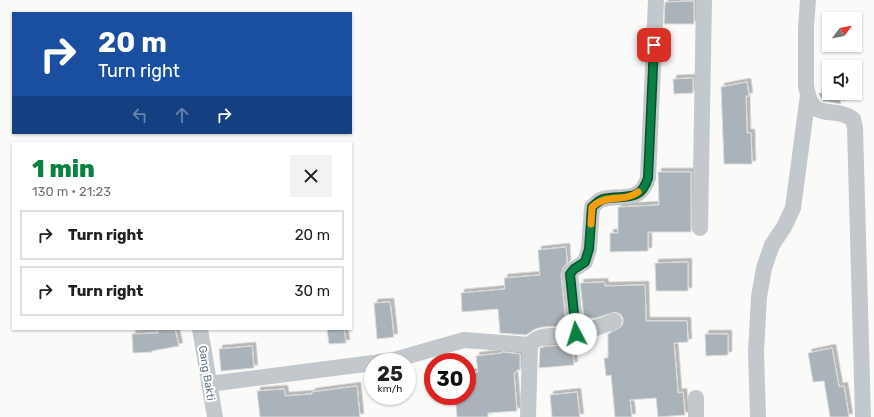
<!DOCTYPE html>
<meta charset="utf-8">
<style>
body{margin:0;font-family:Rubik,sans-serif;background:#f2f2f2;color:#202124;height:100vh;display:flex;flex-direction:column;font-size:15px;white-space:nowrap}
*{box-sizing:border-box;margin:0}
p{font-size:13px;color:#757577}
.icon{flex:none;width:22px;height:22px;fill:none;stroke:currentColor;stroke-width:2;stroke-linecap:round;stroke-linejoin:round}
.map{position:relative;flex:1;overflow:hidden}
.drawer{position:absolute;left:12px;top:142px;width:340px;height:188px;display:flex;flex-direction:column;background:#fff;border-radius:0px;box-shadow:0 1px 3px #0004}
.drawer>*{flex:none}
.top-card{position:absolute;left:12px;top:12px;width:340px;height:122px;border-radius:0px;box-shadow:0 1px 3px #0004;background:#1a4fa0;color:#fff;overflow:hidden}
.needle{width:26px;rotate:58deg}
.fabs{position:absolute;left:822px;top:12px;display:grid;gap:8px}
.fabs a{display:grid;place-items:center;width:40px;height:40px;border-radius:0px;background:#fff;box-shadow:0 1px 3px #0004;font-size:20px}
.speed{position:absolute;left:364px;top:353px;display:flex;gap:8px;font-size:20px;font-weight:700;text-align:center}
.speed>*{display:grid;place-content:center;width:52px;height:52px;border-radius:50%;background:#fff;box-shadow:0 1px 3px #0004;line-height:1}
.speed small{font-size:10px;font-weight:400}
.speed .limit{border:6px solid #d22;background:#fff;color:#111}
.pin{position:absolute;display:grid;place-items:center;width:34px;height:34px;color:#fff;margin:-17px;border-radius:8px;box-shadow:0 2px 6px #0006}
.me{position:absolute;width:44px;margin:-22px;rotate:355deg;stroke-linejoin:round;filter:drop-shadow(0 0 3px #0008)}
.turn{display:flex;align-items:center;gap:14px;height:84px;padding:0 20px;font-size:18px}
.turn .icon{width:52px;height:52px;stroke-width:2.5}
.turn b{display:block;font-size:28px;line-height:34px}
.lanes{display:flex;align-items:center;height:38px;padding:0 20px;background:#0003;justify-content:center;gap:20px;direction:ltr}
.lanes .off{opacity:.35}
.round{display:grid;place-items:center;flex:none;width:42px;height:42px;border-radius:0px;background:#f2f2f2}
.overview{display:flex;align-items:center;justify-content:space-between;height:68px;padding:0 20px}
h1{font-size:24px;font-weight:800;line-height:30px;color:#0b8043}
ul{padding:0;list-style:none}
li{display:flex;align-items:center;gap:12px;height:50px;margin:0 8px 6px;padding:0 12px;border:2px solid #e0e0e0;border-radius:0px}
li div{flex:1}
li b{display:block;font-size:15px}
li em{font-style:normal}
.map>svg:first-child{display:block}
.building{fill:#aab3b9;stroke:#dcdcda;filter:url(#shadow)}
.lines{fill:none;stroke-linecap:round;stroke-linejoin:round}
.minor{stroke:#c3c8cc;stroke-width:16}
.route-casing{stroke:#07532c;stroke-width:10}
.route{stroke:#0b8043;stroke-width:7}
.slow{stroke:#f59e0b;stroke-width:7}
.labels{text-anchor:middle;stroke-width:4;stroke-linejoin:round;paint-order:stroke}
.street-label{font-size:11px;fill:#657683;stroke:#fff}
</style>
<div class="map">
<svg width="874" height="417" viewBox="0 0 874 417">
<defs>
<filter id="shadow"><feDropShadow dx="3.5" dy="-3.5" stdDeviation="0" flood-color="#0004"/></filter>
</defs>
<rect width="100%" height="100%" fill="#fafaf8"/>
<g class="building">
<path d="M694 1V24H664L665 2Z"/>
<path d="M693 78V93L674 94 673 79Z"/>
<path d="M747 82 749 96H746L747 133H751L752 164H724L721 87Z"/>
<path d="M818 93H839L841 104 823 101Z"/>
<path d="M658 172H691V232H648V251L610 252V233H618V207L659 205Z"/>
<path d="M566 247 567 263 563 268 561 275 566 326 543 327 535 329 526 335 500 333 498 309 462 312 461 293 505 289 504 278 540 275 538 250Z"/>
<path d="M688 262V291H656L655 263Z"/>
<path d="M604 282 605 286 645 285 646 321H687L688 342 674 343 678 393 683 392 685 415 658 417 656 398 630 400 632 417H615L611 375 606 376 604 358H608V334L621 327 623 323V318L620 314 615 312 596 318H584L580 283Z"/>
<path d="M390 302 394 337 377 339 374 303Z"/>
<path d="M157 329H175L179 346 152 351V352L133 353 132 334 158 333Z"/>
<path d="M327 329H344L346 343 329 344Z"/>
<path d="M705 334H728V355L706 356Z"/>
<path d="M572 345 574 365 539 368 540 348 547 346Z"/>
<path d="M252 346 254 368 221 371 219 349Z"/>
<path d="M832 348 839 387 844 386 849 417H830L824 381 813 382 808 353Z"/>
<path d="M502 352 520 354V370H517V372L514 373 517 411 488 413V417H457L455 396H467V373L478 372 476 356 502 353Z"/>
<path d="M357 386 360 417H260L257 391 284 389 285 396 312 394V392Z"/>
<path d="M577 392 580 417H552L550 395Z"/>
</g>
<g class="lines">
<g class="minor">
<path d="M808 0 806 27V86C813 125 831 104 853 119L855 128 863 417"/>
<path d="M700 228 704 0"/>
<path d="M200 329 215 417"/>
<path d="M576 334 570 274 574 269 585 262 589 249 592 207C596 204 598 200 603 199 622 194 640 204 648 178L656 0"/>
<path d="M378 362 394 360 464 340 530 345"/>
<path d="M209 384 373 363"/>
<path d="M696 398V417"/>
<path d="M528 417 530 345C540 331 562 338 577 334 590 330 602 326 614 321"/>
<path d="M758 417 756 352 759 297 764 268 772 245 784 227 793 208 808 95"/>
</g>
</g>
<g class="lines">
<g class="route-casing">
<path id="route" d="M576 334 570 274 574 269 585 262 589 249 592 207C596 204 598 201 603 199 622 194 640 204 648 178L654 45"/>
</g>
<use href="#route" class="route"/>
<path class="slow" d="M591 224 592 207C607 193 623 203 638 192"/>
</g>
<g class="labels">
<g class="street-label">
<text transform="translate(207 373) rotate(81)" y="4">Gang Bakti</text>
</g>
</g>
</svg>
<div class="fabs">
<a><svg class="needle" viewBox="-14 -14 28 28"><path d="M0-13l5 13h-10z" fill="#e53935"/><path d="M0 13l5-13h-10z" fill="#757577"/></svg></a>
<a><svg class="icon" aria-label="sound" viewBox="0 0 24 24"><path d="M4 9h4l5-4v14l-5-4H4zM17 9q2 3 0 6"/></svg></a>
</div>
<div class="speed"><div>25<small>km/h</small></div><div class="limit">30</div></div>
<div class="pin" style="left:654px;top:45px;background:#d93025"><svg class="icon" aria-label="arrive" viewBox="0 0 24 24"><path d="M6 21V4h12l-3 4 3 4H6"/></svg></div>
<svg class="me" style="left:576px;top:334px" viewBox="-20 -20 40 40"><circle r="19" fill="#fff"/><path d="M0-13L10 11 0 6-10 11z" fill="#0b8043"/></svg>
<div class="top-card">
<div class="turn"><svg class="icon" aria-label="right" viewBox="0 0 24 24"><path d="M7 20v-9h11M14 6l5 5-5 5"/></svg><div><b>20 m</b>Turn right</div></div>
<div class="lanes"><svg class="icon off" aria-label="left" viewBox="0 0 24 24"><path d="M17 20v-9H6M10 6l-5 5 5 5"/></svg><svg class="icon off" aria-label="ahead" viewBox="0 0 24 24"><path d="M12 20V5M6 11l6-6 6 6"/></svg><svg class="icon" aria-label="right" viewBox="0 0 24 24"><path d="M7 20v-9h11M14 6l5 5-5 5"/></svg></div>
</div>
<section class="drawer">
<div class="overview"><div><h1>1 min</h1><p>130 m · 21:23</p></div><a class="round"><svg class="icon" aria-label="close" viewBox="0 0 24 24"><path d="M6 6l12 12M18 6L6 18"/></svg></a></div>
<ul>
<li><svg class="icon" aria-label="right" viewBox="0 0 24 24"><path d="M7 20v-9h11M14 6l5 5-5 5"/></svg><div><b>Turn right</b></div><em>20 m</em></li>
<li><svg class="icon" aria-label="right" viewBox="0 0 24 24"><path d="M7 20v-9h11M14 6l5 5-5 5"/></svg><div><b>Turn right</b></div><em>30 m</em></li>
</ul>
</section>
</div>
